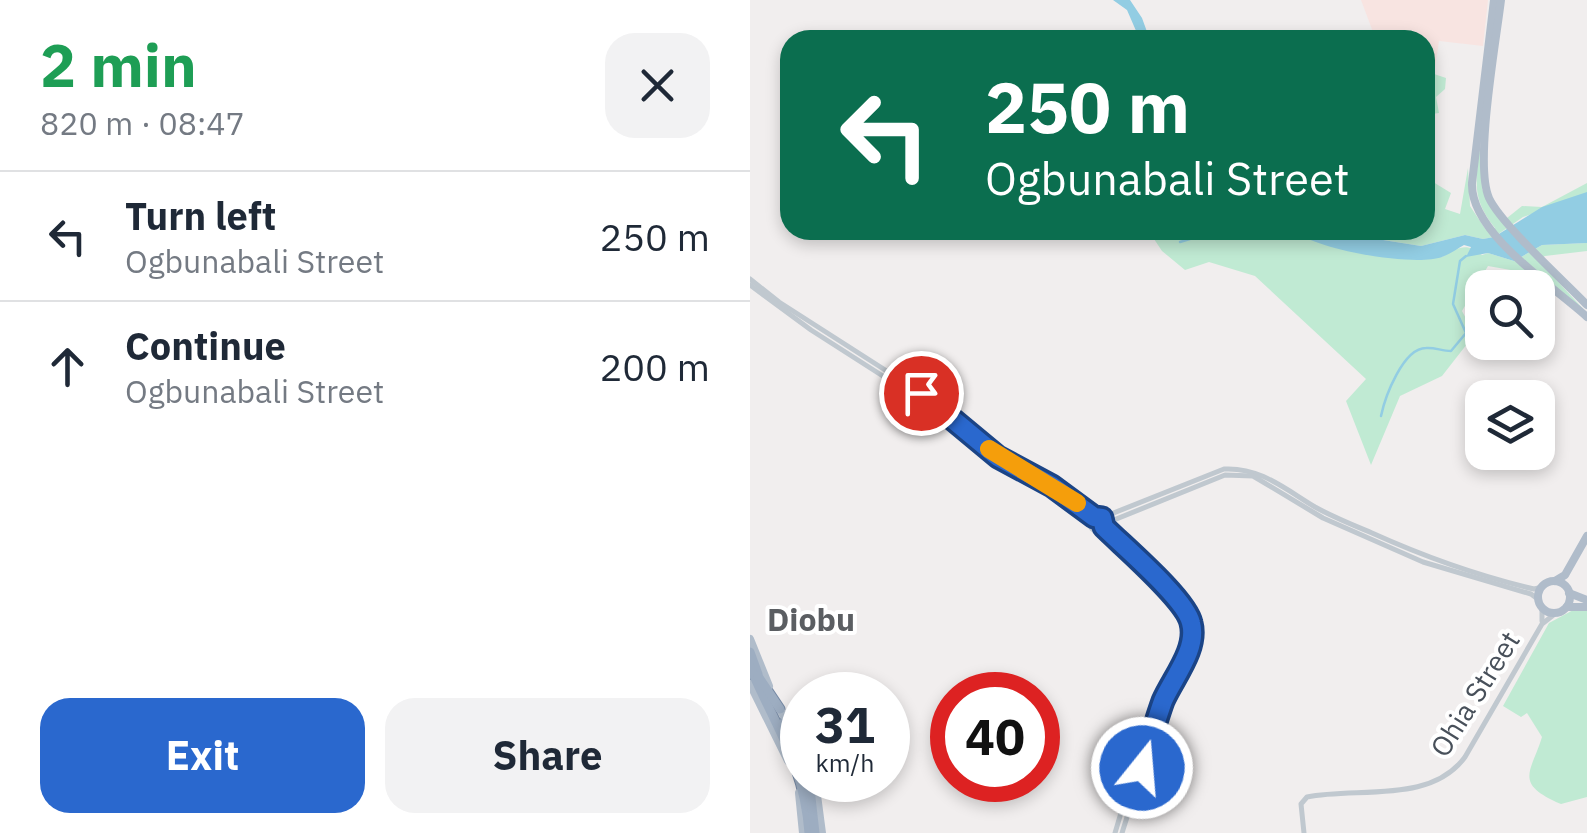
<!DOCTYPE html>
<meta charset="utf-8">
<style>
body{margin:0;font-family:"IBM Plex Sans",sans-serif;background:#f2f2f3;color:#1f2937;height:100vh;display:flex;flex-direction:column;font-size:38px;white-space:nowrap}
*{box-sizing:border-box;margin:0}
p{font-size:32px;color:#747a83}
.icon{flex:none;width:55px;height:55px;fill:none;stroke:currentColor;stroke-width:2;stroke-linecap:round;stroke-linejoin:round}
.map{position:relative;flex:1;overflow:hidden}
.sheet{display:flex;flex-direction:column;background:#fff;width:750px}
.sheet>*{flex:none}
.hud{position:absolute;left:30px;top:30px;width:655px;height:210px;border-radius:30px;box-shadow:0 5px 15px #0003;background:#0b6e4f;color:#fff;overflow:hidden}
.controls{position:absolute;left:715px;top:270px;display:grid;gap:20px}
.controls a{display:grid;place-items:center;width:90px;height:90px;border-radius:20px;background:#fff;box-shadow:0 5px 15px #0003;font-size:50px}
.speed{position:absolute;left:30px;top:672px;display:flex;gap:20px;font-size:50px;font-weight:700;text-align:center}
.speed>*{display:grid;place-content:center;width:130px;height:130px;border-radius:50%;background:#fff;box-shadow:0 5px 15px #0003;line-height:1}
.speed small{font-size:25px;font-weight:400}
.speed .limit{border:15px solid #d22;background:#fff;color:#111}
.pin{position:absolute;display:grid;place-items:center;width:85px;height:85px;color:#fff;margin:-42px;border:5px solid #fff;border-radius:50%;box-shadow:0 2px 10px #0007}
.me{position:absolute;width:110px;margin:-55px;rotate:17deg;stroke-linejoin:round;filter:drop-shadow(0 0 8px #0008)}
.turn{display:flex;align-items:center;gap:35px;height:210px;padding:0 40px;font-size:45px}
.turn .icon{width:130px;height:130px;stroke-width:2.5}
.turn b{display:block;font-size:70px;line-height:85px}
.round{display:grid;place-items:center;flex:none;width:105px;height:105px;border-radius:30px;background:#f2f2f3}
.headline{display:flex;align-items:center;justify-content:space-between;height:170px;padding:0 40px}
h1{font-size:60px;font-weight:700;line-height:75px;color:#1e9e55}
.primary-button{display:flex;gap:20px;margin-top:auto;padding:20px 40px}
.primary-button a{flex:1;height:115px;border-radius:30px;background:#2a68ce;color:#fff;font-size:40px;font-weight:700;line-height:115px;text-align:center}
.primary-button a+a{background:#f2f2f3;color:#1f2937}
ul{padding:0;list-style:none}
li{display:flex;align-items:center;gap:30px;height:130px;padding:0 40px;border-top:2px solid #e0e1e3}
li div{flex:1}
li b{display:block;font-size:38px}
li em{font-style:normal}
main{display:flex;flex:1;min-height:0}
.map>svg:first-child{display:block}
.medical{fill:#f8e4e1}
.green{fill:#c0ead3}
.water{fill:#92cde3}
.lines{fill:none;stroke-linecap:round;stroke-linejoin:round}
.stream{stroke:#92cde3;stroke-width:2.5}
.trunk-casing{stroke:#7689a4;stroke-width:11}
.tertiary{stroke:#c0c8cf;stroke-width:5}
.primary{stroke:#b0bcca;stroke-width:8}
.trunk{stroke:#9dadc1;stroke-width:9}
.route-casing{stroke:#1b4486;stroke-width:25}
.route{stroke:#2a68ce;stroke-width:18}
.slow{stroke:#f59e0b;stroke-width:18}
.labels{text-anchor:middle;stroke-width:8;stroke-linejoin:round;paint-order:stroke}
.street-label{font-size:28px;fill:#48505a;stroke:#fff}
.quarter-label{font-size:32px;font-weight:bold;fill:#5b5e62;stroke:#fff}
</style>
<main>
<section class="sheet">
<div class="headline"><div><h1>2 min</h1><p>820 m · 08:47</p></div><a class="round"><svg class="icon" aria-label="close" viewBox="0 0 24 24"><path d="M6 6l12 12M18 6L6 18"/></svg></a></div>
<ul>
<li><svg class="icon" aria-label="left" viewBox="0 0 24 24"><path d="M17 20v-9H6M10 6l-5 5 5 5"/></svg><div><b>Turn left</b><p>Ogbunabali Street</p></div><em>250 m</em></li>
<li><svg class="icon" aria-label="ahead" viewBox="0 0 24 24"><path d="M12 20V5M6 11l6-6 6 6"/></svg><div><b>Continue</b><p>Ogbunabali Street</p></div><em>200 m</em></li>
</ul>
<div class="primary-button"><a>Exit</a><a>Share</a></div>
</section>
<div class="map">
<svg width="837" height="833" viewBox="0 0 837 833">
<rect width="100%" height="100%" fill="#f1eeee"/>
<path class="medical" d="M611 0H738L733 46 689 41 684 74 675 59V40H626Z"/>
<g class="green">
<path d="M675 59 684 74 696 78 695 89 686 97 689 113 675 115Z"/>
<path d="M730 145 732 189 752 222 772 206 792 207 837 183V194L773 217 744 237 733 239 715 235 671 246 570 230H675V177L701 193 695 209 710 214 718 168 720 206 736 230 745 228C721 198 726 182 730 145Z"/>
<path d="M398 230H543L546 233 692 257C708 247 717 242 732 255L738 253 764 261 792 245 837 243V251L795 256 788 260 837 313 781 266 772 272 738 266 712 311 722 330 717 344 692 376 650 396 621 465 596 401 616 379 505 276 459 262 435 270 412 251Z"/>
<path d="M827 608 837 610V797L811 804C763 783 781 773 792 737L777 713 771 717 753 706 799 623Z"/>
</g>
<g class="water">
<path d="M363 0H380L392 18 400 40H390L377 10Z"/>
<path d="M837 192V243L792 245 764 261 738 253 716 257 721 247 714 245C707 249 700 254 692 257 664 267 565 250 543 230H570L671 246 715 235 733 239 744 237 792 207Z"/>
</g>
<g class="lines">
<g class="stream">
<path d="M430 242 443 238 450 230"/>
<path d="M631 416C635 397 653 348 676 348 684 347 692 351 701 351L716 333 703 304 710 261 716 256"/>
</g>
<g class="trunk-casing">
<g id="trunk">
<path d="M0 652 8 674"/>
<path d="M0 667C26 728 54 764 59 833"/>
<path d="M8 676 30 709"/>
<path d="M33 723 52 760"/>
<path d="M59 780 65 833"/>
</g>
</g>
<g class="tertiary">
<path d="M0 279 29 302 171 393 248 457 302 486 344 517"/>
<path d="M0 285 61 330 189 412"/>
<path d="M197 419 249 463 305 494 340 522"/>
<circle cx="347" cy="524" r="7"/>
<path d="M351 518 474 469C510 467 535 489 565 507 583 517 603 525 622 533 673 556 729 576 784 589L793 587"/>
<path d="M354 524 475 475 503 476 573 518 673 562 781 594 789 600"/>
<path d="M353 527 434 607 442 627 439 647 413 703 372 833"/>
<path d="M350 531C369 549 427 598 434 621 442 643 423 667 414 686 392 732 380 784 365 833"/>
<path d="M792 607V621"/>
<path d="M554 833 551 804 557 797C608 787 681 804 715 757L792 624 806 613"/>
</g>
<g class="primary">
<path d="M744 0 722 183C720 233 803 286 837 317"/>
<path d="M751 0C746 42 724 164 739 198 751 224 814 281 837 305"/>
<path d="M805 581 815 575 837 536"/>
<circle cx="804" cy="597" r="16"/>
<path d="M819 593 837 600"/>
<path d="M817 607H837"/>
<path d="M0 639 19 686"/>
<path d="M0 684 38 761"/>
<path d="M29 708 52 747"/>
<path d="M65 780 72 833"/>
<path d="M49 793 53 833"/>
</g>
<use href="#trunk" class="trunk"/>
</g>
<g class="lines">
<g class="route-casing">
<path id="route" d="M171 393 248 457 302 486 344 517 352 518 354 527C373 546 436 599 441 623 448 649 423 678 413 701 405 723 399 746 392 768"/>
</g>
<use href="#route" class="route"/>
<path class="slow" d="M239 449 327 503"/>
</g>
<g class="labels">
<g class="street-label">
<text transform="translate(725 694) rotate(-58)" y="10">Ohia Street</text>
</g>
<g class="quarter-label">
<text x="61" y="631">Diobu</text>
</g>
</g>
</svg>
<div class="controls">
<a><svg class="icon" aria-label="search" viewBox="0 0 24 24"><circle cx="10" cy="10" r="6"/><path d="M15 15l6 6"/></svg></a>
<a><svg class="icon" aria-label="layers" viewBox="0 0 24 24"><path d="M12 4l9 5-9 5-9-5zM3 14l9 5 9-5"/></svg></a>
</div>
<div class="speed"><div>31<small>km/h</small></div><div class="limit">40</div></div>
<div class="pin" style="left:171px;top:393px;background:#d93025"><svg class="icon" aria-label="arrive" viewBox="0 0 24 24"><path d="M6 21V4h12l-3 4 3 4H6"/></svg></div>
<svg class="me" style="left:392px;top:768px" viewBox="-20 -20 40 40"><circle r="17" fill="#2a68ce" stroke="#fff" stroke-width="3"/><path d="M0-11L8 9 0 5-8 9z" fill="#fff"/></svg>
<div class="hud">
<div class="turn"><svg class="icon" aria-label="left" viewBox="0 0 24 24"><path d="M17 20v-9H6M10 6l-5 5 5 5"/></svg><div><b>250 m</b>Ogbunabali Street</div></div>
</div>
</div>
</main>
